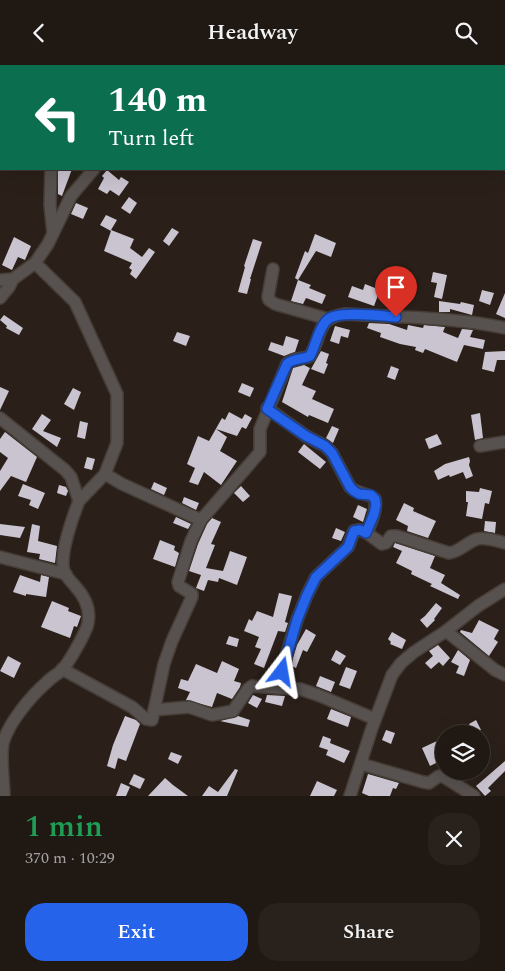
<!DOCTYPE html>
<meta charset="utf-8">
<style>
body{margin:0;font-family:Spectral,serif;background:#28211c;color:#f1f3f6;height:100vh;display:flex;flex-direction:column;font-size:19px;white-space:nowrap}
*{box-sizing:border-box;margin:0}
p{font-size:16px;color:#a2a0a0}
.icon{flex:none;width:28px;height:28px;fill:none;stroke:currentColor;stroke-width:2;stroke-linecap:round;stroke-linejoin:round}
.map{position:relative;height:731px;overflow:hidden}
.details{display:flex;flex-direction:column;background:#201813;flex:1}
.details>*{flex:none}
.guide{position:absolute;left:0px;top:0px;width:505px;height:105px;box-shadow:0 5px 20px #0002,0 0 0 1px #3d3733;background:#0b6e4f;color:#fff;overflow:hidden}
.buttons{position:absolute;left:435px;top:660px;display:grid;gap:10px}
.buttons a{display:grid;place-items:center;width:55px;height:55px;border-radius:50%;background:#201813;box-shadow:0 5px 20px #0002,0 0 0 1px #3d3733;font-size:25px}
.pin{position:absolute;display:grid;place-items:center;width:42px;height:42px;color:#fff;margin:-51px -21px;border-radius:50% 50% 50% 0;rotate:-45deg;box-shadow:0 0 5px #0007}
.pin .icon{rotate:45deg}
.me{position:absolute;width:55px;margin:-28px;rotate:14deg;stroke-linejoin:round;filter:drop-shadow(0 0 4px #0008)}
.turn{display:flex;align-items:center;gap:18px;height:105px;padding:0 25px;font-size:22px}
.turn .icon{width:65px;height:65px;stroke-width:2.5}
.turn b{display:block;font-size:35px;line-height:42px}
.round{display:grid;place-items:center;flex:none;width:52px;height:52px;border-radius:20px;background:#28211c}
.overview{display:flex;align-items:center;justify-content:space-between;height:85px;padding:0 25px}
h1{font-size:30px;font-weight:600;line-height:38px;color:#1e9e55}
.cta{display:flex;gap:10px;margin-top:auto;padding:10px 25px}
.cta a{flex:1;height:58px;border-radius:20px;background:#2563eb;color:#fff;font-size:20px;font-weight:600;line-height:58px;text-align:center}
.cta a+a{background:#28211c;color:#f1f3f6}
header{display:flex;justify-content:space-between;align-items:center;height:65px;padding:0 25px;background:#201813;font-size:22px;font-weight:600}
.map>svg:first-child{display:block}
.building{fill:#cac4d1}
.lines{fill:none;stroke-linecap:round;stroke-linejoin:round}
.minor-casing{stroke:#463d36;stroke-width:14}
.minor{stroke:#57514f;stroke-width:11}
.route-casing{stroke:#184099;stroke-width:12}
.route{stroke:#2563eb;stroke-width:9}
</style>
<header><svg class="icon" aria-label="back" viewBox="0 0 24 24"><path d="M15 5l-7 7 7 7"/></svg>Headway<svg class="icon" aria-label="search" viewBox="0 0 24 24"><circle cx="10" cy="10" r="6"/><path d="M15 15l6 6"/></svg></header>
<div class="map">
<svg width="505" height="731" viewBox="0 0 505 731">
<rect width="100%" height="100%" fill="#2a2019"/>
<g class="building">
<path d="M58 104H72L62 131 58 129Z"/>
<path d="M107 105 119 115 121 112 129 117 119 131 110 125 107 129 98 124 104 113 102 111Z"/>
<path d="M129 132 137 138 130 149 121 143Z"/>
<path d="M76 138 88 143 83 154 71 149Z"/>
<path d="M106 150 117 155 111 165 134 174 130 183 142 192 149 183 155 187 136 214 130 209 132 205 129 203 132 198 104 186 111 166 100 160Z"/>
<path d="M172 163 179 167 169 181 163 176Z"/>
<path d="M315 169 336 178 331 192 316 186 298 215 295 213 305 186 308 188Z"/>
<path d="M14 172 31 181 25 195 18 192 12 205 2 200Z"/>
<path d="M253 174 262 177 250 214H251L247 229 238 227 245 202 244 201Z"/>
<path d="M433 207 447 210 442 234 434 232 437 218 431 217Z"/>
<path d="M298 215 311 220 309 223 326 230 322 239 306 233 303 239 291 236Z"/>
<path d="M365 219 380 225 374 241 348 232 352 221 363 225Z"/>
<path d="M482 225 494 228 490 240 479 236Z"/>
<path d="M505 228V253L496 249Z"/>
<path d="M439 236 460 239 461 237 474 240 472 250 450 244V247H439Z"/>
<path d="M4 250 23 263 19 270 6 263 7 261 0 255Z"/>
<path d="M369 258 389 259 407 265 408 260 423 263 424 260 445 262 443 267 458 273 462 264 473 265 470 272 485 275 483 284 464 280 457 297 425 284 423 288 415 285 416 282 400 279 380 272 381 268 367 263Z"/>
<path d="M335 261 350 265 348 273 341 271 339 279 330 276Z"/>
<path d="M177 267 190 271 186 281 173 276Z"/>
<path d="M286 271 299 275 295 287 284 291 268 285 271 277 283 281Z"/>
<path d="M321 286 329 289 326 298 328 299 324 309 311 304Z"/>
<path d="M505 286V295H497L494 307 482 304 485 287Z"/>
<path d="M304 300 310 303 302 320 316 326 312 334 334 344 328 358 309 350 308 352 282 337 293 303Z"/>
<path d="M391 301 399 304 395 315 387 312Z"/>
<path d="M242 318 254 323 250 332 238 327Z"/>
<path d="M0 322 9 326 0 345Z"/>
<path d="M73 323 81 327 74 345 64 339Z"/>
<path d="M229 347 242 354 245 349 252 353 246 364 242 362 237 371 216 364 227 372 220 386 237 396 221 420 204 407 198 420 189 417 195 403 187 399 198 371 209 376 222 353 225 355Z"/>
<path d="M480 348 483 373 475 375 471 350Z"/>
<path d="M42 349 51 355 43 366 61 373 57 382 32 364Z"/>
<path d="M80 356 88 358 85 374 77 372Z"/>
<path d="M332 361 339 364 333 378 326 373Z"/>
<path d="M5 367 37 392 26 417 11 411 0 426V406L8 393 0 387V374Z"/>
<path d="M437 369 442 379 429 384 425 374Z"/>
<path d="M304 379 326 397 320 404 298 387Z"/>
<path d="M87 392 95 394 92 405 84 403Z"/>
<path d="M469 392 470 396 469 400 473 411 466 414 463 407 450 412 449 410 438 415 434 406 445 399Z"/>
<path d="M154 417 167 423 164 430 151 424Z"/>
<path d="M23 419 45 428 38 444 29 440 31 435 18 431Z"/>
<path d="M59 420 66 422 68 426 66 431 57 428Z"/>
<path d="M241 421 250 431 243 437 234 428Z"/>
<path d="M480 423 492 426 489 439 485 438 482 454 466 451 468 437H466V426L479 427Z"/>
<path d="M184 432 199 438 196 445 182 438Z"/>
<path d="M404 438 414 443 413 446 436 456 428 473 407 466 408 461 396 455Z"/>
<path d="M358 440 367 444 363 457 353 452Z"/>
<path d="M176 452 191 459 188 464 173 458Z"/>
<path d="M212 453 221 457 211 479 215 480 206 503 223 506 230 486 247 492 237 520 219 513 218 517 208 515 204 526 196 523 201 510 189 506 198 479 207 459Z"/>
<path d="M485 456 496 457 495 468 484 466Z"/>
<path d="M0 459 25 462 20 473 0 470Z"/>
<path d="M32 459 40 461 38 476 57 481 55 498 39 494 40 489 27 487Z"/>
<path d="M336 463 345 467 341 476 332 473Z"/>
<path d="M160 475 175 481 174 485 179 488 175 502 153 494Z"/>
<path d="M395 478 435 491 430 503 445 510 441 518 460 530 458 534 430 521 432 519 411 509 412 506 396 498 402 486 393 482Z"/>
<path d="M20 510 40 517 41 510 49 512 46 532 26 529V531L13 527Z"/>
<path d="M279 528 292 531 285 557 288 558 285 567 278 566 264 603 254 599 261 584 255 582 259 572 244 566 249 554 252 556 257 546 273 552Z"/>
<path d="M52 536 69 543 68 546 81 551 77 562 74 561 70 573 41 562Z"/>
<path d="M436 538 442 543 434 554 435 555 427 563 420 555 425 551Z"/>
<path d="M479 555 499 565 494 574 498 577 489 591 460 567 461 565 472 568Z"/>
<path d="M306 564 316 570 307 587 303 585 296 603 292 601 293 593 297 580Z"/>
<path d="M392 567 406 575 402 584 390 579 391 577 388 574Z"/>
<path d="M229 571 239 574 237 582 226 579Z"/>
<path d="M438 580 450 593 443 601 439 597 431 604 425 598 433 591 429 586Z"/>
<path d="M336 585 346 591 340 600 331 595Z"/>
<path d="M458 585 470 595 464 611 456 608 459 601 451 597Z"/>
<path d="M8 591 21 598 14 613 0 606Z"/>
<path d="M222 596 239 604 234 616 241 618 240 622 232 634 217 628 212 642 186 635 190 627 178 623 181 614 188 616 196 599 217 608Z"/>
<path d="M346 602 357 606 350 624 339 620Z"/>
<path d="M320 611 335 617 331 627 316 621Z"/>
<path d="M253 630 262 634 257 643 248 638Z"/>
<path d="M267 630 285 631 282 641 265 637Z"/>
<path d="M331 644 351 652 348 662 327 654Z"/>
<path d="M125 651 136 655 140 659 126 696 118 693 115 704 107 701 113 680Z"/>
<path d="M238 651 250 655 248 662 220 656Z"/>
<path d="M476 655 481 665 474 668 469 659Z"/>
<path d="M386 665 395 668 391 679 382 675Z"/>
<path d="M323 671 331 674 330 678 350 686 344 698 326 690 328 685 319 682Z"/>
<path d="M437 676 444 690 440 692 442 695 430 701 422 683Z"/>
<path d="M171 687 182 691 178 699 168 694Z"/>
<path d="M505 696V706L488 723 491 726 485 731 476 721Z"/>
<path d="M235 704 238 705 227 731H202L209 721 218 727Z"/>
<path d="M134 709 145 714 140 724 129 719Z"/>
<path d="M368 709 399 718 396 724 393 723 390 731H369L362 728Z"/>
<path d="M165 713 173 720 188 731H148Z"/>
<path d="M317 716 337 725 334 731H310Z"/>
<path d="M121 718 130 722 126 731H116Z"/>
</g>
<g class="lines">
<g class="minor-casing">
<g id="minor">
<path d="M70 1V0"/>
<path d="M180 1 181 0"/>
<path d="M443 1 444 0"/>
<path d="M51 104 50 140 53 168"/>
<path d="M35 198 75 237 117 329V378L105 409 122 419 201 455 260 387V364L287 299C293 292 302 295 310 291 323 269 316 253 345 249 399 252 452 252 505 263"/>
<path d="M273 204 268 232 269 235 275 239 328 254"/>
<path d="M0 215 13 214 35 198 48 179 71 131 94 104"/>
<path d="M0 233 9 222 13 214"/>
<path d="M267 343 306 371 325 381 332 388 350 422C358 430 367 427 375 434 377 446 371 457 367 468L382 479 386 478 391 471H397L449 488C460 487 467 477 477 474 486 472 497 476 505 478"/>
<path d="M0 353 65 405 71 412 79 436C73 451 59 490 64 506 66 512 71 516 75 521 85 532 92 546 87 562 82 574 70 596 62 605 58 609 52 612 47 617 31 631 9 657 3 678 0 695 4 714 4 731"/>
<path d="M480 381 505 377"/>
<path d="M79 436 105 409"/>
<path d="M367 468 360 465 354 466 348 482 316 512 307 530 297 555 286 591 279 623 300 624 318 630 375 654"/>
<path d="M0 492 66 509"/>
<path d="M446 566 495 605 505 610"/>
<path d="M62 604 132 642 146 654 152 655 164 599 172 576 192 532V529L179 521 178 517 191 476 201 455"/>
<path d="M154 645 189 642 212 650 233 646 248 624 252 621 279 623"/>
<path d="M361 699 423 717 429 718 439 711 444 712 474 731"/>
<path d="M350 731 372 663 392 610 401 598 414 587 446 566 478 541 505 524"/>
</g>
</g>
<use href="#minor" class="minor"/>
</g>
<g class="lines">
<g class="route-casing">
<path id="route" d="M282 607 297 555 307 530 316 512 348 482 354 466 360 465 366 468 374 449 376 440 375 434 371 430 359 429 354 426 350 422 332 388 325 381 306 371 267 344 287 299C293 293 302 295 310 291 316 280 318 264 327 255 337 245 381 251 396 252"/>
</g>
<use href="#route" class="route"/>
</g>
</svg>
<div class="buttons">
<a><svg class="icon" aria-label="layers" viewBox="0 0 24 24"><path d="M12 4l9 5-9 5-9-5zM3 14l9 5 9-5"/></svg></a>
</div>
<div class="pin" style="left:396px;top:252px;background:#d93025"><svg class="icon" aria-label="arrive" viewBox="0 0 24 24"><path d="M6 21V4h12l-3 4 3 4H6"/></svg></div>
<svg class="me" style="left:282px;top:607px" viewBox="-20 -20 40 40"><path d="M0-17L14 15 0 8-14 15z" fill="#2563eb" stroke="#fff" stroke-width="4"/></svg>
<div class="guide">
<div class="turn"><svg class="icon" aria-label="left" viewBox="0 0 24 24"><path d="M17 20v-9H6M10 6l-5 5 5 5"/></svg><div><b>140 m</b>Turn left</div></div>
</div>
</div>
<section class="details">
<div class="overview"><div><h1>1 min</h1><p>370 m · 10:29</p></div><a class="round"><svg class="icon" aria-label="close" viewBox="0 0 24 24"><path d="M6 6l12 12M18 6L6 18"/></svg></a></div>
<div class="cta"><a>Exit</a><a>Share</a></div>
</section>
